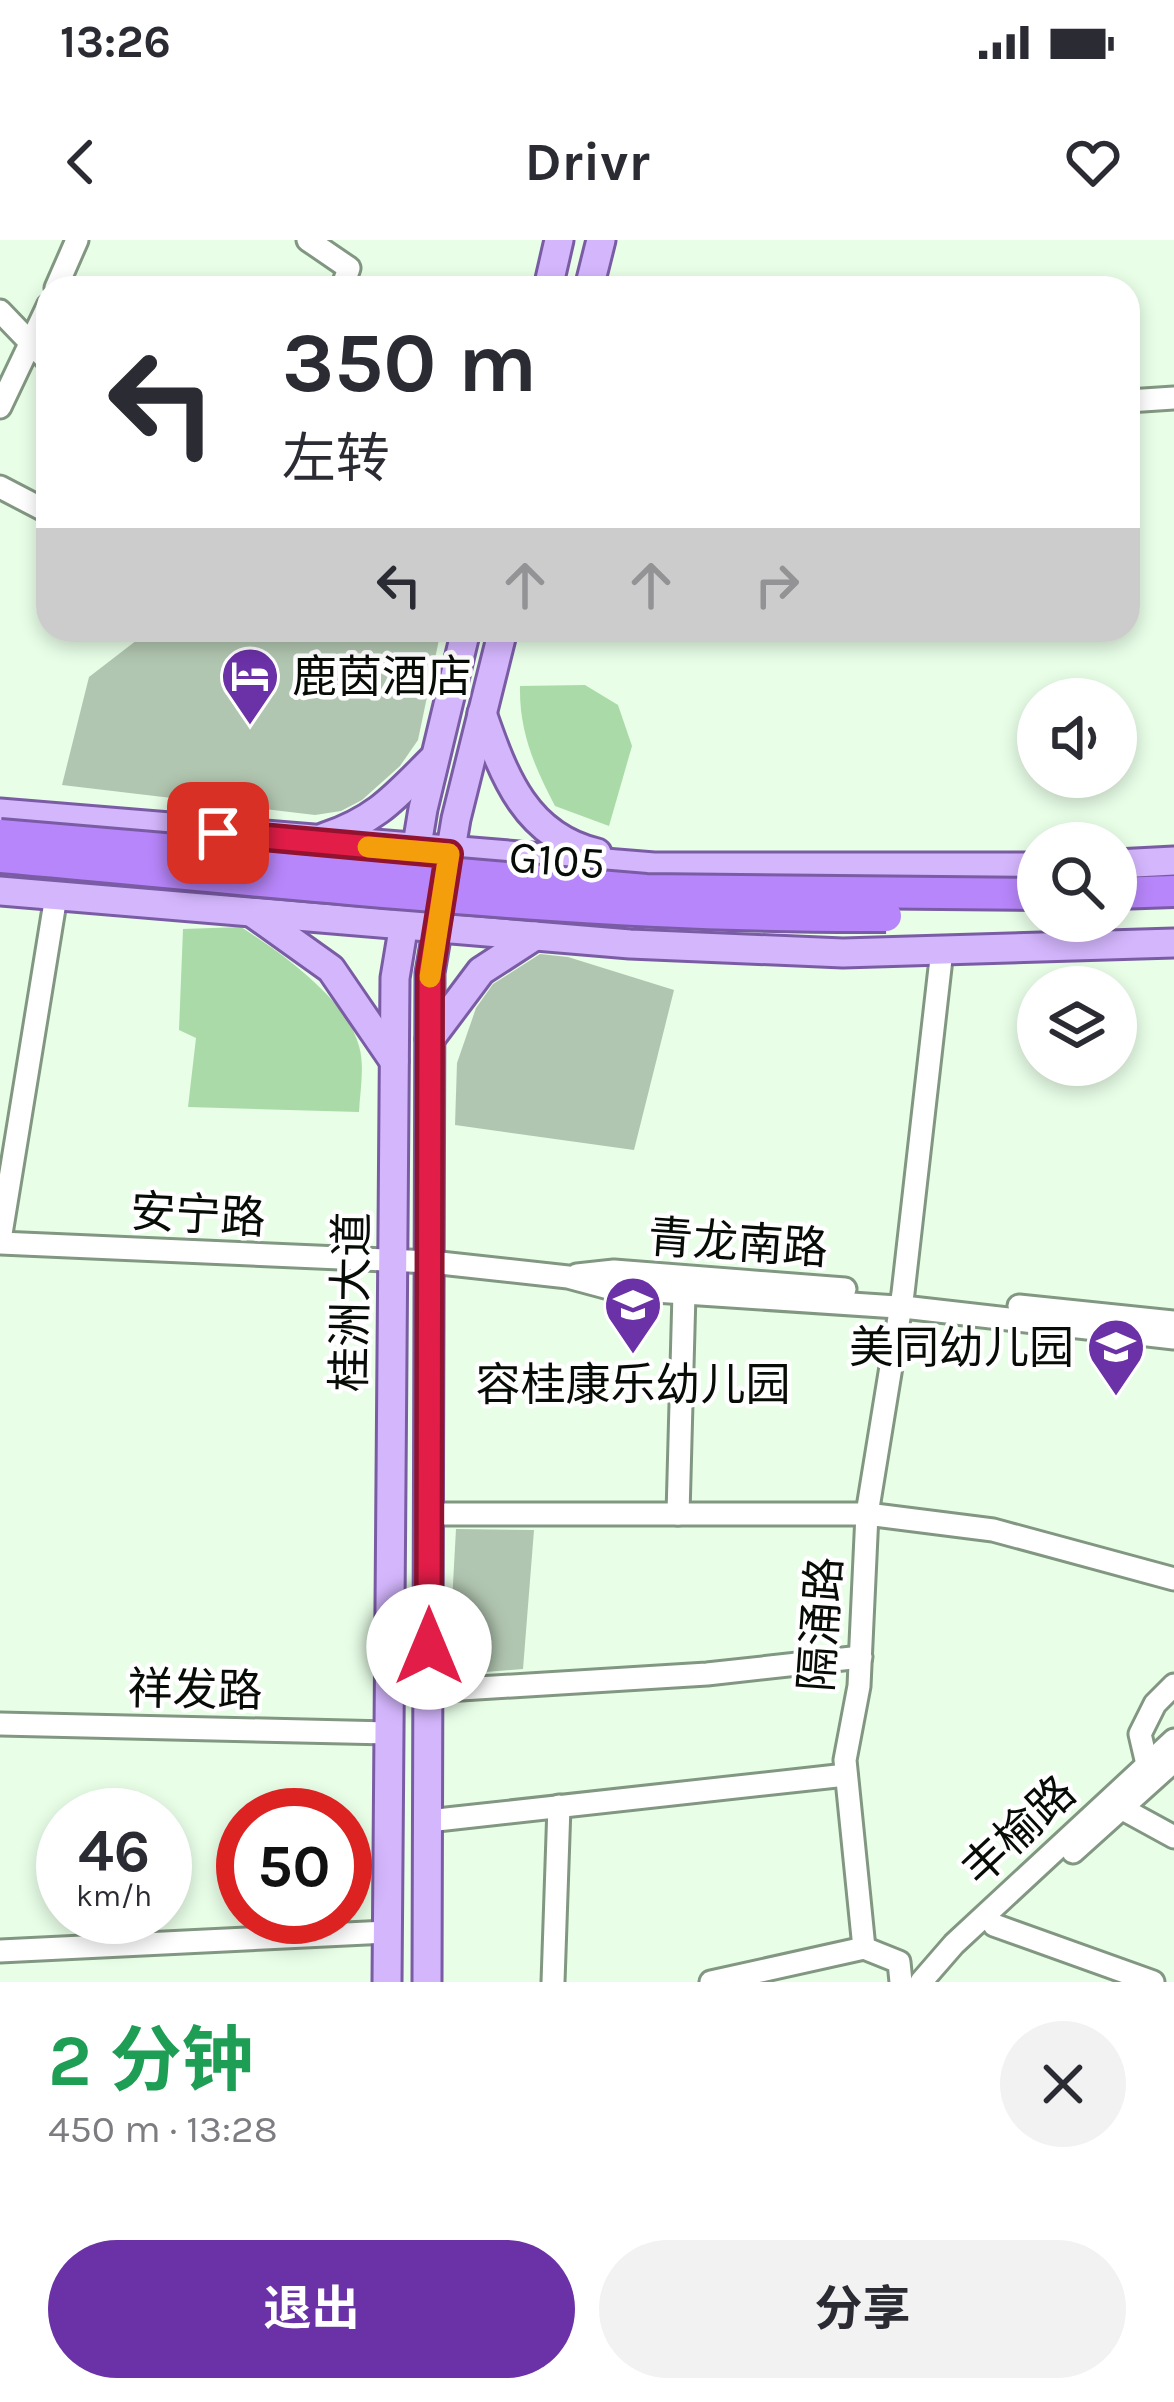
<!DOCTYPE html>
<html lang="zh">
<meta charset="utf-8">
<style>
body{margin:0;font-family:Karla,"Noto Sans SC",sans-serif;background:#f2f2f3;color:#2b2b33;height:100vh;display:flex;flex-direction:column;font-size:45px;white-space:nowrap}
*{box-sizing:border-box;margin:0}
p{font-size:39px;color:#7c7c81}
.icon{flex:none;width:66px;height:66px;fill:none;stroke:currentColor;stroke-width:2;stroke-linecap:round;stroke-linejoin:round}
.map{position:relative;height:1742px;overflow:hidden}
.drawer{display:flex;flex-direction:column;background:#fff;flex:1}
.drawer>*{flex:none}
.hud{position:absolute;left:36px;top:36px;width:1104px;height:366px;border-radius:36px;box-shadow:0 6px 18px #0003;background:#fff;color:#2b2b33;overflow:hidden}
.controls{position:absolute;left:1017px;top:438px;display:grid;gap:24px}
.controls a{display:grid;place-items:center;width:120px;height:120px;border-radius:50%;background:#fff;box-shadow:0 6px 18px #0003;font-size:60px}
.speed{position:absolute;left:36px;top:1548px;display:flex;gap:24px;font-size:60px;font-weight:700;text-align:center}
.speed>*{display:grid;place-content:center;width:156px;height:156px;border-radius:50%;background:#fff;box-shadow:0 6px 18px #0003;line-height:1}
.speed small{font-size:30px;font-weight:400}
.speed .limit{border:18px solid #d22;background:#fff;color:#111}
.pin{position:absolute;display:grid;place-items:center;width:102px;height:102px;color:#fff;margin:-51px;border-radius:24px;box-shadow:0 6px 18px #0006}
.me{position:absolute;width:132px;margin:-66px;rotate:0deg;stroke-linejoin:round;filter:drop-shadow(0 0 9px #0008)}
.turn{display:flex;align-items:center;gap:42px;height:252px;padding:0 48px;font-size:54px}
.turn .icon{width:156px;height:156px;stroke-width:2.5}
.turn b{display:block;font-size:84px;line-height:102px}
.lanes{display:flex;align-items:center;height:114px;padding:0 48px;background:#0003;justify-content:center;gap:60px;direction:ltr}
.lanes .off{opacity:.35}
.round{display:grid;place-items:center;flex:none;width:126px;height:126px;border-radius:63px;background:#f2f2f3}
.overview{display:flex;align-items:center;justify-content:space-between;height:204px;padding:0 48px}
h1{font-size:72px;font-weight:700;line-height:90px;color:#1e9e55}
.primary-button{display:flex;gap:24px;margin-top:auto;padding:24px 48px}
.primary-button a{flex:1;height:138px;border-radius:72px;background:#6b31a7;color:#fff;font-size:48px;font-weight:700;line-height:138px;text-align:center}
.primary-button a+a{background:#f2f2f3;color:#2b2b33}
.status{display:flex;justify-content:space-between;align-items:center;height:84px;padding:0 60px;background:#fff;direction:ltr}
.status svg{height:33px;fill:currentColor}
header{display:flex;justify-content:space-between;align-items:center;height:156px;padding:0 48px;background:#fff;font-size:54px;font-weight:700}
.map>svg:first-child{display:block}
.green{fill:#abdaa9}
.building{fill:#b1c6b0}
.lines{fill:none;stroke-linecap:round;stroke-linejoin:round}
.minor-casing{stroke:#829781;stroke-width:27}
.major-casing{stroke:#7a5ca5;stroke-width:33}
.highway-casing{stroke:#7a5ca5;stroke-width:36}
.minor{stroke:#fff;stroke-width:21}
.major{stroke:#d4b6fd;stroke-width:27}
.highway{stroke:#b886fb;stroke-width:30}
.highway-bridge-casing{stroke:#7a5ca5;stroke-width:36;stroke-linecap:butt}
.highway-bridge{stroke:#b886fb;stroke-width:30}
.route-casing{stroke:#92132f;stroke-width:30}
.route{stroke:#e11d48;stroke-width:21}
.slow{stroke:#f59e0b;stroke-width:21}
.labels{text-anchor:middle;stroke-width:9;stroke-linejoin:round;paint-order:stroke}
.poi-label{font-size:45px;fill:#070d06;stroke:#fff;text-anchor:start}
.street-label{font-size:45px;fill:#070d06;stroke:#fff}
</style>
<div class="status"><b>13:26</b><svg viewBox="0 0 49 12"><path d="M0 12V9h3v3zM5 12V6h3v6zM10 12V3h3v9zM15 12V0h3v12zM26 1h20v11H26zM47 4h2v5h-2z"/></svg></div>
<header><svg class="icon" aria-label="back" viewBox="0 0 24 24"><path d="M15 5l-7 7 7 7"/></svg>Drivr<svg class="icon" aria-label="heart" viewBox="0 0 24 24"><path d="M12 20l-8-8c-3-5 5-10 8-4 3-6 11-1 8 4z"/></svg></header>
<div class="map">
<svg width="1174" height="1742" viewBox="0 0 1174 1742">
<rect width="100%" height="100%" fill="#e8fee7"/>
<g class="green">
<path d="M585 445 618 465 632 506 609 586 555 566C534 526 519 491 520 446Z"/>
<path d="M241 687C281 713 346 758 359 806 365 826 360 851 359 872L188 867 196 798 179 790 183 689Z"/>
</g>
<g class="building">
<path d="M150 390H441L418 500 400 526 362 560 341 571 315 575 62 545 89 437Z"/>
<path d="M540 714 568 717 674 750 634 910 455 885 457 823 476 768 493 744Z"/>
<path d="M456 1289 534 1290 523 1429 448 1435Z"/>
</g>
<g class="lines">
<g class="minor-casing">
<g id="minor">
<path d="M308 0 349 28 342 48"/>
<path d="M56 48 77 0"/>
<path d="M0 71 48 121"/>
<path d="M1128 161 1174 158"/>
<path d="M0 167 48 66"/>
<path d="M0 247 48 272"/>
<path d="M0 1000 56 656"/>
<path d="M0 1003 431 1022 568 1037 609 1048 912 1068 1174 1098"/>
<path d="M577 1035 614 1031 845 1049"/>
<path d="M1019 1066 1174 1082"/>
<path d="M430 1274H867L993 1290 1174 1339"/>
<path d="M678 1274 684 1053"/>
<path d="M429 1451 707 1434 861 1417"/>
<path d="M0 1484 389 1493"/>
<path d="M1147 1524 1140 1494 1155 1464 1174 1445"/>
<path d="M1121 1568 1174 1597"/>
<path d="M428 1581 846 1535"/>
<path d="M1073 1612 1174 1521"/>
<path d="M994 1685 1153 1742"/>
<path d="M864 1708 845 1520 859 1446 867 1274 903 1053 942 710"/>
<path d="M0 1711 387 1692"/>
<path d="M553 1742 559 1566"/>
<path d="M711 1742 864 1708 899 1722 901 1742"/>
<path d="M921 1742 954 1704 1174 1500"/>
</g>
</g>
<g class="major-casing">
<g id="major">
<path d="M548 48 559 0"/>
<path d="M589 48 601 0"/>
<path d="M482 473C504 537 526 596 597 613"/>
<path d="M0 573 654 627H1038"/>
<path d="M325 597C376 580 395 557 432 520"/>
<path d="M1116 624 1174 621"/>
<path d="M0 651 630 704 843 713 1174 703"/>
<path d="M254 674 331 729 394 821"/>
<path d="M430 799 481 731 535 696"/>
<path d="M387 1742 395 738 423 569 466 390"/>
<path d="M427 1742 430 733 456 579 503 390"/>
</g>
</g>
<g class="highway-casing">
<path id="highway" d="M1116 653 1174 651"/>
</g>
<use href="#minor" class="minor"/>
<use href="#major" class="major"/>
<use href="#highway" class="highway"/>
<g class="highway-bridge-casing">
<g id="highway-bridge">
<path d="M0 595 646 650 1038 654"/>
<path d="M0 617C295 643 590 678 886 676"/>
</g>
</g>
<use href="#highway-bridge" class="highway-bridge"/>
</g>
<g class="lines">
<g class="route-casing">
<path id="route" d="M218 593 449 614 430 733 429 1407"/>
</g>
<use href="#route" class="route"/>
<path class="slow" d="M368 607 449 614 430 737"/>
</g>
<defs>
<g id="hotel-pin" transform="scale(3)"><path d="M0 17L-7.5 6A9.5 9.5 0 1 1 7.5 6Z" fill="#6b31a7" stroke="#fff"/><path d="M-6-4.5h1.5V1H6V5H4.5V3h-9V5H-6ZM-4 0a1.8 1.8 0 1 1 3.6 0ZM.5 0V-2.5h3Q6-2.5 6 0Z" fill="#fff"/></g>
<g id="school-pin" transform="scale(3)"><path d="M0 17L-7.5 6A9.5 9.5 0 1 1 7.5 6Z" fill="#6b31a7" stroke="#fff"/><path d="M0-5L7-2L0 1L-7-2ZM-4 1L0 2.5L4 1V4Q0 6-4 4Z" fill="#fff"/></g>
</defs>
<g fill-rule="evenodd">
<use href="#hotel-pin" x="250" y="436"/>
<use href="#school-pin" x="633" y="1065"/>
<use href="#school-pin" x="1116" y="1107"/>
</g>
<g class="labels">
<g class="poi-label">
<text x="292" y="452">鹿茵酒店</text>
<text x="1074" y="1123" text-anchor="end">美同幼儿园</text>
<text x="633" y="1160" text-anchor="middle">容桂康乐幼儿园</text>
</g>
<g class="street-label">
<text transform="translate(557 619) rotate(4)" y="16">G105</text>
<text transform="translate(198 974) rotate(3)" y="16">安宁路</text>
<text transform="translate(738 1002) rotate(4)" y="16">青龙南路</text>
<text transform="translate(350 1062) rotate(-89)" y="16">桂洲大道</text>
<text transform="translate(820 1384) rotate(-86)" y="16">隔涌路</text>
<text transform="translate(195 1449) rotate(1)" y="16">祥发路</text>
<text transform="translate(1018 1590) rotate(-43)" y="16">丰榆路</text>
</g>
</g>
</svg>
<div class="controls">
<a><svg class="icon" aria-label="sound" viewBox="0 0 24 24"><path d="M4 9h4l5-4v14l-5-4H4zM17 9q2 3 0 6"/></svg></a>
<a><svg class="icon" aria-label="search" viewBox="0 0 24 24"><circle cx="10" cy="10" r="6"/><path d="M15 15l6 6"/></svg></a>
<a><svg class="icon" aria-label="layers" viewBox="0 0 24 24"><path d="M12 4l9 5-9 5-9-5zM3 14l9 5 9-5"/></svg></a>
</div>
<div class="speed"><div>46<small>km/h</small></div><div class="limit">50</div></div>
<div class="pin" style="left:218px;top:593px;background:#d93025"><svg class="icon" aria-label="arrive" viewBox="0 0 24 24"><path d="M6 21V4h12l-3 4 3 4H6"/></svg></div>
<svg class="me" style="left:429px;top:1407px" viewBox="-20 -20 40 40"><circle r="19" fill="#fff"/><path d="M0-13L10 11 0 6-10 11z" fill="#e11d48"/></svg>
<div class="hud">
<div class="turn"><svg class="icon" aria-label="left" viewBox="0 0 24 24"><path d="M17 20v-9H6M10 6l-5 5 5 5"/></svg><div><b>350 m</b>左转</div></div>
<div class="lanes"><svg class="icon" aria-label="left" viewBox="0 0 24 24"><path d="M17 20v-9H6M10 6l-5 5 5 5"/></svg><svg class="icon off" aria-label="ahead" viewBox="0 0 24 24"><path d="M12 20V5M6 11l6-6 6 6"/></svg><svg class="icon off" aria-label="ahead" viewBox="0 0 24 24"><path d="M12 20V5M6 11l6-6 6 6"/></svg><svg class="icon off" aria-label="right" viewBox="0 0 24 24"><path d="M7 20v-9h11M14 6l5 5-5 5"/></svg></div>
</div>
</div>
<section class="drawer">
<div class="overview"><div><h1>2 分钟</h1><p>450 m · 13:28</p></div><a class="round"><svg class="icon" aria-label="close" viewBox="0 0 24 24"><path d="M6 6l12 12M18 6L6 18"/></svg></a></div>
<div class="primary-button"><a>退出</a><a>分享</a></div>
</section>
